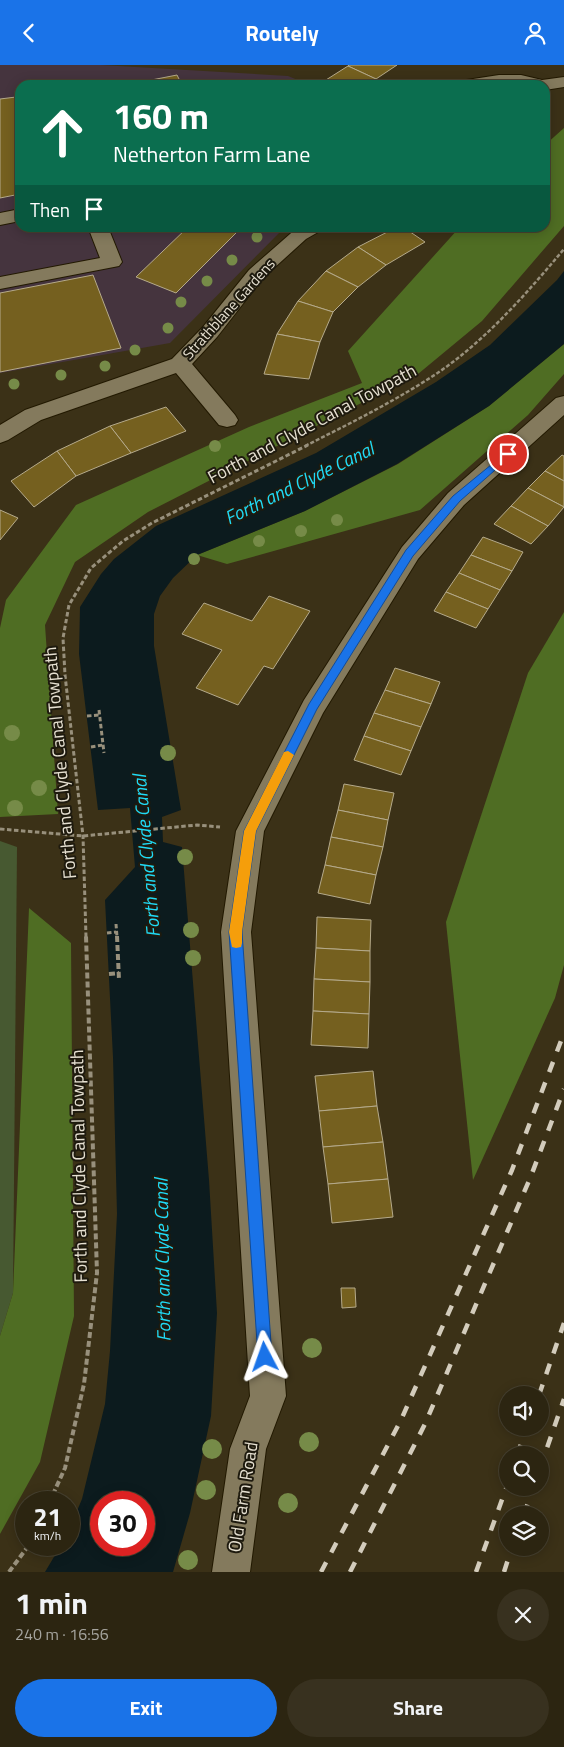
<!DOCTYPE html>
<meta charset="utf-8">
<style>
body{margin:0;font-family:"Titillium Web",sans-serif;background:#38311f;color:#f1f3f6;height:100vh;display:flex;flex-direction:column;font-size:19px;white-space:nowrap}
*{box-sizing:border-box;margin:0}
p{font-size:16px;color:#a6a59f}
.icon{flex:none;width:28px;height:28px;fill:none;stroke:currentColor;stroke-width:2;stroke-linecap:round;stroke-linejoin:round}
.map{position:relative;height:1507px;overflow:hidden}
.details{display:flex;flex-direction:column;background:#2c2511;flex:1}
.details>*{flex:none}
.banner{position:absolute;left:15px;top:15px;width:535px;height:152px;border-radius:15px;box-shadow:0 2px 12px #0003,0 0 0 1px #484231;background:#0b6e4f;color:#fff;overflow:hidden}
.buttons{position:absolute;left:499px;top:1321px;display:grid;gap:10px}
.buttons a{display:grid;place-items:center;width:50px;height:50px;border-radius:50%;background:#2c2511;box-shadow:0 2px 12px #0003,0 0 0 1px #484231;font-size:25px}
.speed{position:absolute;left:15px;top:1426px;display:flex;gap:10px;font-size:25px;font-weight:700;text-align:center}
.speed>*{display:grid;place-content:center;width:65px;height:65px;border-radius:50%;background:#2c2511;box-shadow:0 2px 12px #0003,0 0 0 1px #484231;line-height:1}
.speed small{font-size:12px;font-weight:400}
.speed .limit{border:8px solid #d22;background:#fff;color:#111}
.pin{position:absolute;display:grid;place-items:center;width:42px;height:42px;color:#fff;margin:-21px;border:2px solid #fff;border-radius:50%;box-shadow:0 1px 5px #0007}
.me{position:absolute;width:55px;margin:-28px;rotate:356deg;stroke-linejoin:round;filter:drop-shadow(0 0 4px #0008)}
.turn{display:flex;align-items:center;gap:18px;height:105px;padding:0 15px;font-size:22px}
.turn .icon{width:65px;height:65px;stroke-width:2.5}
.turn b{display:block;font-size:35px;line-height:42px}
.then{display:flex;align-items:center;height:48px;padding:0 15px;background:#0003;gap:10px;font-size:19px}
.round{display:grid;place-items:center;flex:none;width:52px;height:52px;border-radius:26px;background:#38311f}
.head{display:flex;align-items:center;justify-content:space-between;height:85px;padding:0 15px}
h1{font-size:30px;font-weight:700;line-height:38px}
.button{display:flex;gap:10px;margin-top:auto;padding:10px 15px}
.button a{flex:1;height:58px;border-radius:30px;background:#1a73e8;color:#fff;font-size:20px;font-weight:700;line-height:58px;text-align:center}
.button a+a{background:#38311f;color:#f1f3f6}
header{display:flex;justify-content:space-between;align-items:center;height:65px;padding:0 15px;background:#1a73e8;color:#fff;font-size:22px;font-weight:700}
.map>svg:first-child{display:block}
.industrial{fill:#45343e}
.green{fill:#475931}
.forest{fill:#4f6d23}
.water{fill:#0c1b1e;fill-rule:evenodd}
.building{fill:#75601f;stroke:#b5aa8b}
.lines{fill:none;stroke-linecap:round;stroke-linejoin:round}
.minor-casing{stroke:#221900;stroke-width:2}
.path-far2{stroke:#98907c;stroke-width:2.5;stroke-dasharray:4 2;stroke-linecap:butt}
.path-far1{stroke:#98907c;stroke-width:3;stroke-dasharray:4.5 2.5;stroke-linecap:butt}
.path{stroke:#98907c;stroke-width:4;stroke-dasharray:6 3;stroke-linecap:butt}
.minor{fill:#847a5d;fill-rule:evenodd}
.rail{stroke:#d3ccbc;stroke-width:4.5;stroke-dasharray:11 11;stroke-linecap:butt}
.tree{fill:#768b48}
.route{fill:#1a73e8;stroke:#114b97}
.slow{fill:#f59e0b}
.labels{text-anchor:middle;stroke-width:4;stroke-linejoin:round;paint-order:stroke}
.far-street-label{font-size:15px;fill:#e6e0d1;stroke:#1e1a0e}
.street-label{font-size:18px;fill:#e6e0d1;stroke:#1e1a0e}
.water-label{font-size:19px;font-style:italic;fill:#20daf5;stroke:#1e1a0e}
</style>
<header><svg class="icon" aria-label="back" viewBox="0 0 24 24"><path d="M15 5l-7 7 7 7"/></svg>Routely<svg class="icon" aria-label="person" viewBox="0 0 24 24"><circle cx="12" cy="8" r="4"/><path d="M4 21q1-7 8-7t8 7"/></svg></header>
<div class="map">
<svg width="564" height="1507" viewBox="0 0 564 1507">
<rect width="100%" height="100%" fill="#3b3117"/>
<path class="industrial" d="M0 0H101L288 11 310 20H20V162L284 163 170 278 0 308Z"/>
<path class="green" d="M0 776 17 782 13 1228 0 1271Z"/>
<g class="forest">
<path d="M564 63V161L482 256 418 309 148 447 75 497 45 560 58 749 0 752V563L6 535 76 440 249 362 362 318 348 286 459 163 545 162V80Z"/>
<path d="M564 279V309L528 350 420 445 227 499 197 490 305 446 398 399 489 341Z"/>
<path d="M564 547V900L555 933 473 1115 446 857 528 608Z"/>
<path d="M29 843 71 878 74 1251 40 1397 0 1469V1271L13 1228Z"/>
</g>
<path class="water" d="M564 206V279L489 341 397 399 305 446 197 490 173 513 160 531 154 549V581L181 745 162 752 163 777 182 782 209 1115 217 1248 211 1351 190 1448 173 1507H45L61 1480H69V1465L82 1434 105 1339 110 1286 117 1149 113 992 105 835 135 802 130 743 98 745 79 589 80 542 101 509 114 494 156 461 316 388 436 317 490 280 557 215ZM101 1438H144V1480H101Z"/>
<g class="building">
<path d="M349 0H397L376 14 348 1Z"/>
<path d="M348 1 376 14 366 20H318Z"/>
<path d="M177 10 182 20H137L136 18Z"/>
<path d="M16 32 20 43V129L0 133V34Z"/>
<path d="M188 162H242L176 228 136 212Z"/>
<path d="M397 162H403L425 177 386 200 358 182Z"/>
<path d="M358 182 386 200 358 222 326 206Z"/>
<path d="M326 206 358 222 333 247 298 236Z"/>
<path d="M93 210 121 283 0 307V228Z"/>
<path d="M298 236 333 247 320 277 277 269Z"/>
<path d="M277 269 320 277 309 314 264 309Z"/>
<path d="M166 342 186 366 131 388 110 361Z"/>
<path d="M110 361 131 388 76 411 57 386Z"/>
<path d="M57 386 76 411 34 442 11 416Z"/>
<path d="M562 390 564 391V416L545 406Z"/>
<path d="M545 406 564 416V442L528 423Z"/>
<path d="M528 423 564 442 548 461 511 441Z"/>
<path d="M511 441 548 461 531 479 494 459Z"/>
<path d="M0 445 18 453 0 475Z"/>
<path d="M483 472 523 487 512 506 471 490Z"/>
<path d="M471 490 512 506 500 525 459 508Z"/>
<path d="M459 508 500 525 488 544 446 527Z"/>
<path d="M446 527 488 544 476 563 434 546Z"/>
<path d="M269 531 310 546 273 604 264 601 238 640 196 623 222 585 182 569 204 538 252 556Z"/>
<path d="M395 603 440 617 431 639 385 625Z"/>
<path d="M385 625 431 639 421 662 374 648Z"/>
<path d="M374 648 421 662 411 686 364 671Z"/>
<path d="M364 671 411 686 401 710 354 695Z"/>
<path d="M344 719 394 728 388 755 338 745Z"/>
<path d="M338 745 388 755 383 782 331 772Z"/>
<path d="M331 772 383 782 376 810 325 800Z"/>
<path d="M325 800 376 810 370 839 318 828Z"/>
<path d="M317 852 371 855 370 886 316 883Z"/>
<path d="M316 883 370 886V917L314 914Z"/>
<path d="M314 914 370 917 369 949 313 946Z"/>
<path d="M313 946 369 949 368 983 311 980Z"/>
<path d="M373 1006 377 1041 319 1046 315 1011Z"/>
<path d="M377 1041 383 1077 323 1082 319 1046Z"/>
<path d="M383 1077 388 1114 328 1119 323 1082Z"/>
<path d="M388 1114 393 1152 332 1158 328 1119Z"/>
<path d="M341 1223H355L356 1242 342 1243Z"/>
</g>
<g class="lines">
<g class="minor-casing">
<g id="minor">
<path d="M499 10H521L542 15 564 12V22L545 25V20H457L460 16Z"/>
<path d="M20 144V156L0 160V148Z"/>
<path d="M88 162H108L122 197 119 201 0 224V212L100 193Z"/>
<path d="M298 162H322L320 166 306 174 263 213 217 272 192 299 235 350 238 355 235 360 227 362 219 360 176 308 41 355 8 375 0 378V360L25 345 172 294 203 262 249 205Z"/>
<path d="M564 331V350L464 440 418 494 323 648 264 766 251 867 286 1331 266 1384 250 1507H212L230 1384 250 1331 221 867 236 766 304 635 402 482 448 428 556 333Z"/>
</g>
</g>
<path class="path-far2" d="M305 381C351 358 397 335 439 307 487 274 527 228 564 184"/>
<g class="path-far1">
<path d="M99 645 104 688"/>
<path d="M87 651 99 650"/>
<path d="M91 682 103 680"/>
<path d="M0 764 83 771 197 760 220 762"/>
<path d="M116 859 117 872"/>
<path d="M107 868 116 867"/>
<path d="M86 872 83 771 65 610 63 573 69 540 91 503 123 476 152 458 308 380"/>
</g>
<g class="path">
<path d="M117 871 119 915"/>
<path d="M109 909 119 908"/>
<path d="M49 1438 65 1403 84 1319 97 1208 86 871"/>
<path d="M9 1507 29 1480"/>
</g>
<use href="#minor" class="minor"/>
<g class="rail">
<path d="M539 1330 564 1258"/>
<path d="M517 1390 527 1362"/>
<path d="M540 1403 564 1334"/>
<path d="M524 1450 533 1422"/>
<path d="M321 1507 401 1355 512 1105 564 968"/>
<path d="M350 1507 425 1359 531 1111 564 1024"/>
<path d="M476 1507 508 1418"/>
<path d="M504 1507 512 1482"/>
</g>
</g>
<g class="tree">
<circle cx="257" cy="172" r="5.5"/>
<circle cx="232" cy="195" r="5.5"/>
<circle cx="207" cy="216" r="5.5"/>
<circle cx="181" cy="237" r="5.5"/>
<circle cx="168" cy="263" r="5.5"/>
<circle cx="135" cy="285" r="5.5"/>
<circle cx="105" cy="301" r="5.5"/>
<circle cx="61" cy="310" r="5.5"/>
<circle cx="14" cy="319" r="5.5"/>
<circle cx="215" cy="381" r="6"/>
<circle cx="337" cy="455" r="6"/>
<circle cx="301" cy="466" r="6"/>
<circle cx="259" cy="476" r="6"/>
<circle cx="194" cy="494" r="6"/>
<circle cx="12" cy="668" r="8"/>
<circle cx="168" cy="688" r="8"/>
<circle cx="39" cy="723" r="8"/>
<circle cx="15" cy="743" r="8"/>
<circle cx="185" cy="792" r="8"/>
<circle cx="191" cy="865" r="8"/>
<circle cx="193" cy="893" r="8"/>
<circle cx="312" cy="1283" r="10"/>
<circle cx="309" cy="1377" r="10"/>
<circle cx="212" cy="1384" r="10"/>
<circle cx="206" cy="1425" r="10"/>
<circle cx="288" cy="1438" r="10"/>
<circle cx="188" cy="1495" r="10"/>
</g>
<path class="route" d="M508 386 512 389 511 391 460 436 413 491 317 644 256 766 242 867 272 1292 270 1297 265 1299 260 1297 258 1292 229 867 244 766 309 639 406 485 453 431Z"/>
<path class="slow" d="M288 686 294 690 256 766 242 867V878L241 882 236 883 232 882 229 867 244 766 284 687Z"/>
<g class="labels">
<g class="far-street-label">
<text transform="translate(229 244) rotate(-48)" y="5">Strathblane Gardens</text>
</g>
<g class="street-label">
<text transform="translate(312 359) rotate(-28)" y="6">Forth and Clyde Canal Towpath</text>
<text transform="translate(60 698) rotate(-95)" y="6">Forth and Clyde Canal Towpath</text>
<text transform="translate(79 1101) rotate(-91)" y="6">Forth and Clyde Canal Towpath</text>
<text transform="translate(243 1432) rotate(-81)" y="6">Old Farm Road</text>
</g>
<g class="water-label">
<text transform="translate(299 418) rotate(-26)" y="7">Forth and Clyde Canal</text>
<text transform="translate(146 791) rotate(-95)" y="7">Forth and Clyde Canal</text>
<text transform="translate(162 1195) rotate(-91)" y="7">Forth and Clyde Canal</text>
</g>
</g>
</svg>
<div class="buttons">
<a><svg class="icon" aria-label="sound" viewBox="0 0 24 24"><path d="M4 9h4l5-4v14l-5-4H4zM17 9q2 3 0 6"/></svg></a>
<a><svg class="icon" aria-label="search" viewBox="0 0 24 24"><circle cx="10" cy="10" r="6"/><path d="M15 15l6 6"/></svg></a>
<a><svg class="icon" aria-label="layers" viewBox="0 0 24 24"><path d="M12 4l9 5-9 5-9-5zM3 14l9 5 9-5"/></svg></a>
</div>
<div class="speed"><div>21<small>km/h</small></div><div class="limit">30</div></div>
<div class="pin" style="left:508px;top:389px;background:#d93025"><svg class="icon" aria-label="arrive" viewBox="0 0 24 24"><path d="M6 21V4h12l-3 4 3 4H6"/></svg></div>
<svg class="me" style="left:265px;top:1292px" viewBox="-20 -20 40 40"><path d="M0-17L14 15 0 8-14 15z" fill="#1a73e8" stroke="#fff" stroke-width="4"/></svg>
<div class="banner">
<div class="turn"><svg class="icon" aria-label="ahead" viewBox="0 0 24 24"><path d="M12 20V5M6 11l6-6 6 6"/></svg><div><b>160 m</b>Netherton Farm Lane</div></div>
<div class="then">Then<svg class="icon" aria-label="arrive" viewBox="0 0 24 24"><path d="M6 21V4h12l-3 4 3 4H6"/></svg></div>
</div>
</div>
<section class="details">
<div class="head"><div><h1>1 min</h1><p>240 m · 16:56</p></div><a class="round"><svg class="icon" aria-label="close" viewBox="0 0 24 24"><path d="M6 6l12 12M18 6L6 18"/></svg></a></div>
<div class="button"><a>Exit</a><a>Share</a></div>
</section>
